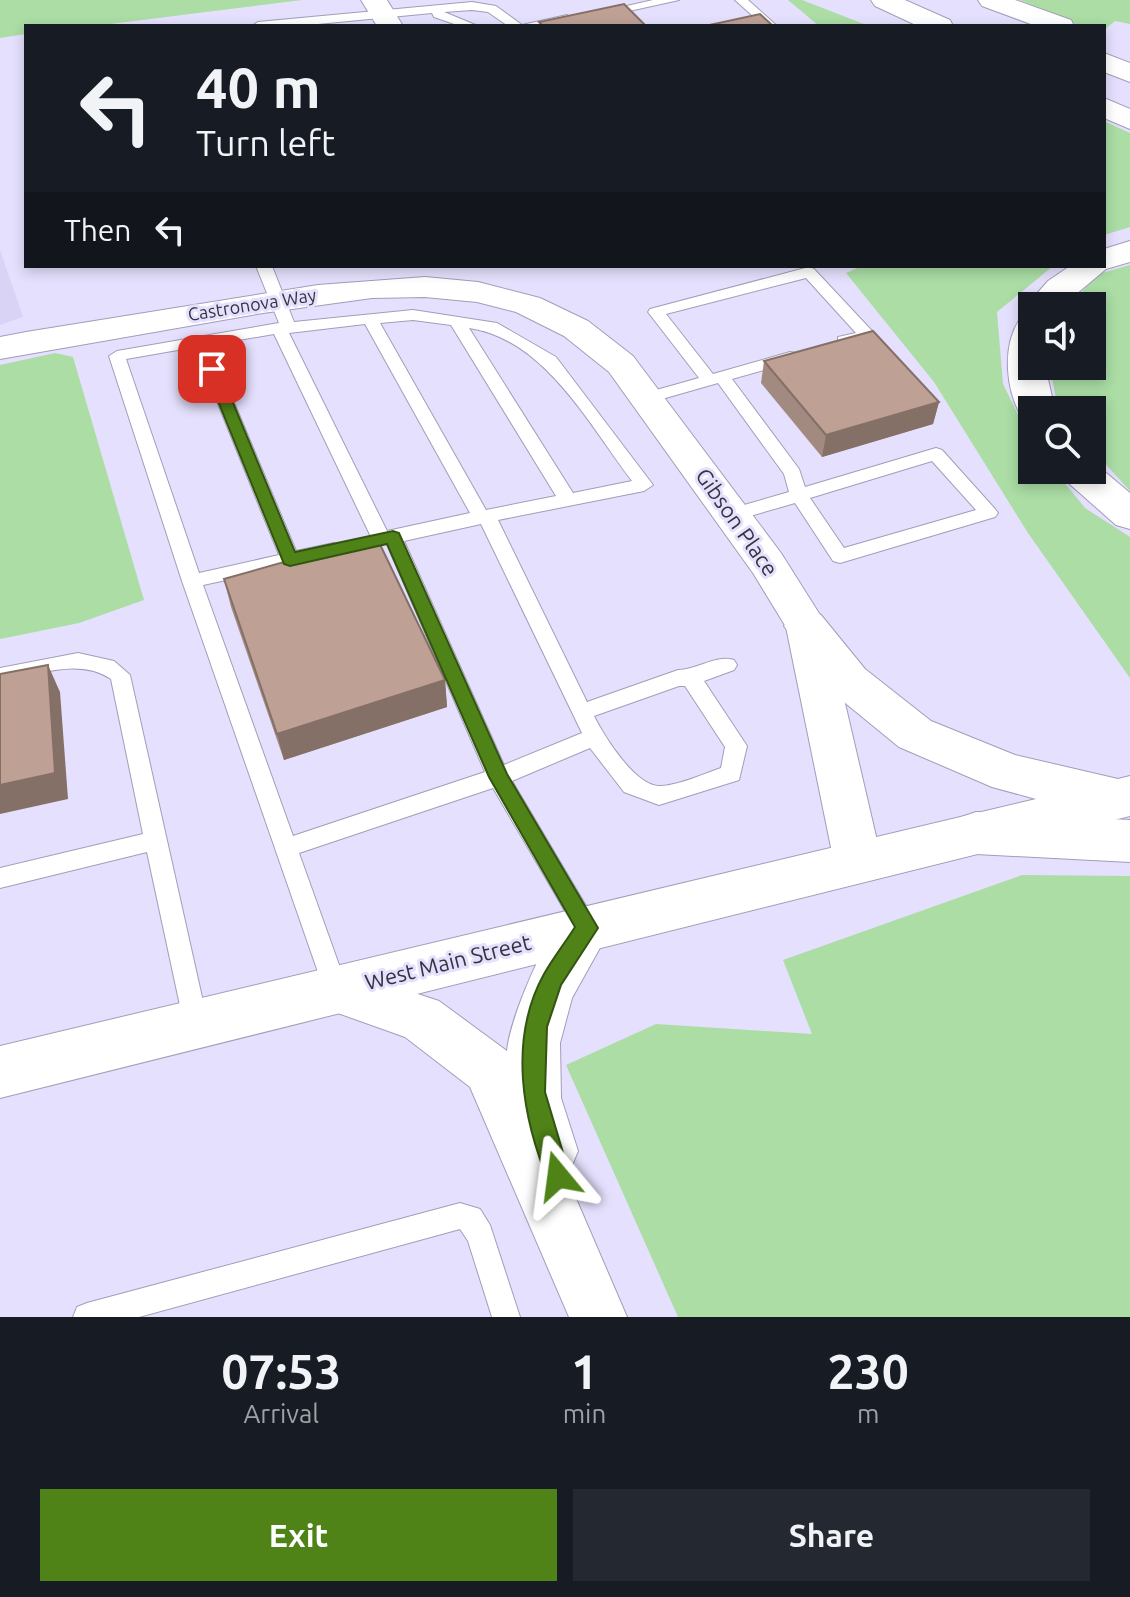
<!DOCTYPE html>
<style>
body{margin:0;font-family:Ubuntu,sans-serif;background:#242831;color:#f1f3f6;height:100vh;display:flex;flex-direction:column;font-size:30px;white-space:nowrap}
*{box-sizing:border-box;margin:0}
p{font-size:26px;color:#9ea1a6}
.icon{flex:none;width:44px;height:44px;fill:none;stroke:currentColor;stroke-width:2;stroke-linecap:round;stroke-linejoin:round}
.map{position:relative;height:1317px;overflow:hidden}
.drawer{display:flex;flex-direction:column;background:#171b24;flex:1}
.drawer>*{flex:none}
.guide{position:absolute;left:24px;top:24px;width:1082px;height:244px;border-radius:0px;box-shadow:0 4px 12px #0003;background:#171b24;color:#f1f3f6;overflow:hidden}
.controls{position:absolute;left:1018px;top:292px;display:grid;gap:16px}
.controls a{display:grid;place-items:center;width:88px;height:88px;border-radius:0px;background:#171b24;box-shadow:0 4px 12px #0003;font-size:40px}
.pin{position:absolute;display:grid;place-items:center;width:68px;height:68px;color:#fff;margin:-34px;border-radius:16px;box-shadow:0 4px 12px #0006}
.me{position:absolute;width:88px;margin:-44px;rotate:344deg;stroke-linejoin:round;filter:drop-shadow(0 0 6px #0008)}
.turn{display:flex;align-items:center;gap:28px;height:168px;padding:0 40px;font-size:36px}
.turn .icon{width:104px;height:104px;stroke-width:2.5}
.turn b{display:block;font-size:56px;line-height:68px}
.then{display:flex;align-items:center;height:76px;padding:0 40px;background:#0003;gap:16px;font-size:30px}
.eta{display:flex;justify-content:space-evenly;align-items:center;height:136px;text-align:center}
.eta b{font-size:48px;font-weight:700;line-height:56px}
.action{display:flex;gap:16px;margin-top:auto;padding:16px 40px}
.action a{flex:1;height:92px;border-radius:0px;background:#4f8318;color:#fff;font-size:32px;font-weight:700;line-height:92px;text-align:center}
.action a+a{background:#242831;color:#f1f3f6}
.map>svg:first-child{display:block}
.built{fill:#d9d3f6}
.green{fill:#abdda5}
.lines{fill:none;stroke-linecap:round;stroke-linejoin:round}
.service-casing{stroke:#a29db8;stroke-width:2}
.minor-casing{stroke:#a29db8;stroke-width:2}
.primary-casing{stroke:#a29db8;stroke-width:2}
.motorway-casing{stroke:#a29db8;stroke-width:2}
.service{fill:#fff;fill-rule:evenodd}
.minor{fill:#fff;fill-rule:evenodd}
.primary{fill:#fff;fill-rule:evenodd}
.motorway{fill:#fff;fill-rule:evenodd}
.wall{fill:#a38a80}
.shaded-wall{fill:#857068}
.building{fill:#bea095;stroke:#857068;stroke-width:2}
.route{fill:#4f8318;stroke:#335510;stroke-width:2}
.labels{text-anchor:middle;stroke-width:6;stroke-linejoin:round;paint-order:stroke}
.far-street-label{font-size:18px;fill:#34333e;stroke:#e5e0fd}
.street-label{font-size:22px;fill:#34333e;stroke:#e5e0fd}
</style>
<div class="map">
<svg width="1130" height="1317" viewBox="0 0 1130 1317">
<rect width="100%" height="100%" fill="#e5e0fd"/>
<path class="built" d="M0 250 23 317 0 325Z"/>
<g class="green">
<path d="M0 0H302L94 26H26V34L0 38Z"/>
<path d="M788 0H802L869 26H819Z"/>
<path d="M1020 0H1130V24L1115 21 1104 30V26H1080Z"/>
<path d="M1104 121 1130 133V227L1104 235Z"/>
<path d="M1130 265V491L1092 449V410H1058L1050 366H1092V306H1071L1095 275Z"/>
<path d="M862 266H1053L997 312 1003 384 1032 443V470H1054L1085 508 1130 537V678L1028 533 934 382 846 273Z"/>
<path d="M55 353 73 357 144 600 79 623 0 639V365Z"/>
<path d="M1022 875 1130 876V1317H678L566 1065 656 1024 812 1034 783 960Z"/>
</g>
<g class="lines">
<g class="service-casing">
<g id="service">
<path d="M653 0H679L602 17 596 13Z"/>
<path d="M735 0H748L777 26H764Z"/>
<path d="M472 2 496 6 522 25 567 15 573 19 548 26H508L488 12 472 10 444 12 478 26H460L434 17 432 13 297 26H252L258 22Z"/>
<path d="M256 266H272L294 322 413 310 497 323 556 357 653 485 644 491 498 520 587 702 678 670C696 670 717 654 734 660L737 665 734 670 704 681 747 746 739 780 659 805 624 792 590 748 512 781 595 921 599 928 595 935 587 938 579 935 493 788 299 853 348 990 345 998 336 1001 327 998 182 581 109 356 117 351 279 323ZM413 320 451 325 556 496 486 510 380 323ZM365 324 470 513 387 531 289 333ZM469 328C545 339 589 425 632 481L573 493ZM274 334 372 539 374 544H387L485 772 293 836 203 585 334 557 343 550 334 543 296 551 210 345ZM195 347 279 555 199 573 126 359ZM481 524 582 733 504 765 404 541ZM679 686H685L725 747 721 768C703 774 680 785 661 786 636 788 604 736 594 716Z"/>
<path d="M809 267 814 269 873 332V338L844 346 838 345V337L856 333 806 278 666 314 713 374 790 352 796 353V361L732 379 799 469 805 487 936 448 942 450 995 509 998 513 995 517 840 563 833 561 795 503 733 521 727 520 724 515 727 510 789 492 784 474 718 383 648 403 642 402 640 398 642 394 699 378 648 312 650 309ZM932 461 976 510 844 548 810 498Z"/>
<path d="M78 653 114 661 130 675 208 1024 205 1032 196 1035 187 1032 184 1024 147 852 0 888V868L143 834 111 679C78 657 35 675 0 684V668Z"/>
<path d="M460 1203 480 1209 490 1225 520 1317H492L468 1241 460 1229 139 1317H73L77 1307 87 1303Z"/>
</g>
</g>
<g class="minor-casing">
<g id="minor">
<path d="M361 0H387L403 26H377Z"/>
<path d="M425 277 478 282 540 298 588 321 633 356 781 553 827 626 882 862 875 876 858 882 841 876 834 862 786 627 753 573 609 372 564 336 516 312 477 302 425 297 372 298 263 313 0 359V337L26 332 318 285Z"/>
<path d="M587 906 604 913 611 928 572 998 560 1043 561 1098 578 1151 570 1170 565 1173 627 1317H569L470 1087 405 1037 318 1006 311 990 318 974 336 967 439 1001 507 1051C510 1019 545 934 569 913 573 910 582 908 587 906Z"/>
</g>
</g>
<g class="primary-casing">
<path id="primary" d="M806 610 821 615 865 669 931 721 1015 755 1118 779 1130 776V816L0 1098V1046L1036 799 992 787 899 747 833 693 784 626 791 615Z"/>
</g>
<g class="motorway-casing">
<g id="motorway">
<path d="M871 0H905L950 20 953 26H918L875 6Z"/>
<path d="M978 0H1015L1071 20 1074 26H1036L982 6Z"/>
<path d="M1104 53 1130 63V82L1104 72Z"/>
<path d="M1104 98 1130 109V129L1104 118Z"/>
<path d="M1130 241V262L1106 269 1062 306H1032V314L1026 306 1048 281 1070 266H1104V249Z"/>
<path d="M1032 316V366H1045L1055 410H1032V421L1023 419C1006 392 1001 347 1020 319Z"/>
<path d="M1092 461 1130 493V529L1116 525 1064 479 1059 470H1092Z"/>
<path d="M976 812 1130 820V862L976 854 959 848 952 833 959 818Z"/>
</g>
</g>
<use href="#service" class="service"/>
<use href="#minor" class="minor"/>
<use href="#primary" class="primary"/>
<use href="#motorway" class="motorway"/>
</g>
<g class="wall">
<path d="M764 361 939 402 933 424 822 457 761 383Z"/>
<path d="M224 579 445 680 447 707 284 760 231 607Z"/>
</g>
<g class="shaded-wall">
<path d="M939 402 933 424 822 457 826 435Z"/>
<path d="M48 665 60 692 68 799 0 814V785Z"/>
<path d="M445 680 447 707 284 760 277 734Z"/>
</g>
<g class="building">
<path d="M624 4 646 26H543L539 22Z"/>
<path d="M760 14 773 26H705Z"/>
<path d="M873 331 939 402 826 435 764 361Z"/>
<path d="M376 536 445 680 277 734 224 579Z"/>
<path d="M48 665 55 773 0 785V674Z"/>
</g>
<path class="route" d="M212 364 219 369 295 552 393 531 399 533 507 774 598 928 561 985 547 1027 545 1092 570 1176 567 1185 558 1188 550 1185C522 1119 508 1039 544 974 553 958 565 943 575 927L489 777 387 544 290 566 284 564 205 369Z"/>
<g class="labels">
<g class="far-street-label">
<text transform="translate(252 305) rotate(-9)" y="6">Castronova Way</text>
</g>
<g class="street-label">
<text transform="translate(737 522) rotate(55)" y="8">Gibson Place</text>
<text transform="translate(448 962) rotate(-14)" y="8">West Main Street</text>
</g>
</g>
</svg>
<div class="controls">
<a><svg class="icon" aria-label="sound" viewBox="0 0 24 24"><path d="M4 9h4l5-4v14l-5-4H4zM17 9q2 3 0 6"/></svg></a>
<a><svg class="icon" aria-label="search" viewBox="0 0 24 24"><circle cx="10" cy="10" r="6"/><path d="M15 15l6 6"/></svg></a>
</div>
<div class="pin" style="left:212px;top:369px;background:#d93025"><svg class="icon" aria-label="arrive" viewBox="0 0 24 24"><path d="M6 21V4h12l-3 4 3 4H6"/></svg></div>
<svg class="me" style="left:558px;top:1176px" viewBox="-20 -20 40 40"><path d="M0-17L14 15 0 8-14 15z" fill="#4f8318" stroke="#fff" stroke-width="4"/></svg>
<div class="guide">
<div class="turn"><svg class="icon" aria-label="left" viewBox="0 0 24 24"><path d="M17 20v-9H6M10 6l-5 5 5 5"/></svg><div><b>40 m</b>Turn left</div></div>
<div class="then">Then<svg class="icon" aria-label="left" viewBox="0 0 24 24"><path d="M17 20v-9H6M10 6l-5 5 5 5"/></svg></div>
</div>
</div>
<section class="drawer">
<div class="eta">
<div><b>07:53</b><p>Arrival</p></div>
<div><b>1</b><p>min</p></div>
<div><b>230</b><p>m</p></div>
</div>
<div class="action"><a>Exit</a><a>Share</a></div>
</section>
